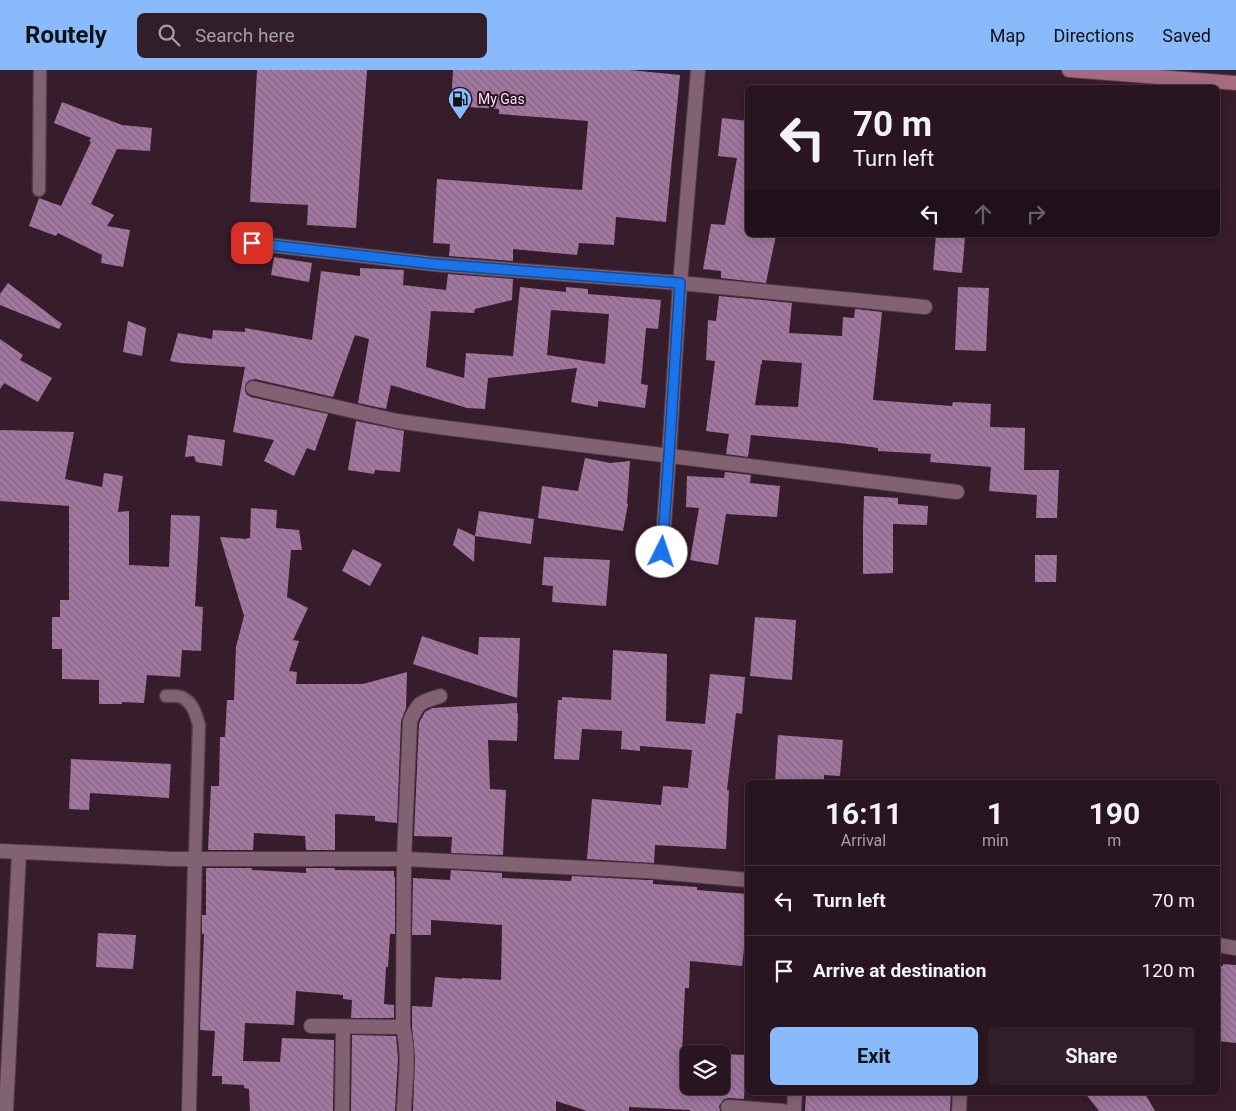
<!DOCTYPE html>
<style>
body{margin:0;font-family:Roboto,sans-serif;background:#311e29;color:#f1f3f6;height:100vh;display:flex;flex-direction:column;font-size:19px;white-space:nowrap}
*{box-sizing:border-box;margin:0}
p{font-size:16px;color:#a59fa5}
.icon{flex:none;width:28px;height:28px;fill:none;stroke:currentColor;stroke-width:2;stroke-linecap:round;stroke-linejoin:round}
.map{position:relative;flex:1;overflow:hidden}
.sheet{position:absolute;left:745px;top:710px;width:475px;height:315px;display:flex;flex-direction:column;background:#291520;border-radius:8px;box-shadow:0 2px 12px #0003,0 0 0 1px #45343e}
.sheet>*{flex:none}
.guide{position:absolute;left:745px;top:15px;width:475px;height:152px;border-radius:8px;box-shadow:0 2px 12px #0003,0 0 0 1px #45343e;background:#291520;color:#f1f3f6;overflow:hidden}
.tools{position:absolute;left:680px;top:975px;display:grid;gap:10px}
.tools a{display:grid;place-items:center;width:50px;height:50px;border-radius:8px;background:#291520;box-shadow:0 2px 12px #0003,0 0 0 1px #45343e;font-size:25px}
.pin{position:absolute;display:grid;place-items:center;width:42px;height:42px;color:#fff;margin:-21px;border-radius:10px;box-shadow:0 2px 8px #0006}
.me{position:absolute;width:55px;margin:-28px;rotate:4deg;stroke-linejoin:round;filter:drop-shadow(0 0 4px #0008)}
.turn{display:flex;align-items:center;gap:18px;height:105px;padding:0 25px;font-size:22px}
.turn .icon{width:65px;height:65px;stroke-width:2.5}
.turn b{display:block;font-size:35px;line-height:42px}
.lanes{display:flex;align-items:center;height:48px;padding:0 25px;background:#0003;justify-content:center;gap:25px;direction:ltr}
.lanes .off{opacity:.35}
.eta{display:flex;justify-content:space-evenly;align-items:center;height:85px;text-align:center}
.eta b{font-size:30px;font-weight:700;line-height:35px}
.cta{display:flex;gap:10px;margin-top:auto;padding:10px 25px}
.cta a{flex:1;height:58px;border-radius:8px;background:#88bafc;color:#111;font-size:20px;font-weight:700;line-height:58px;text-align:center}
.cta a+a{background:#311e29;color:#f1f3f6}
ul{padding:0;list-style:none}
li{display:flex;align-items:center;gap:15px;height:70px;padding:0 25px;border-top:1px solid #45343e}
li div{flex:1}
li b{display:block;font-size:19px}
li em{font-style:normal}
header{display:flex;align-items:center;gap:30px;box-sizing:border-box;height:70px;padding:0 25px;background:#88bafc;color:#111}
header strong{font-size:24px}
nav{display:flex;gap:28px;margin-inline-start:auto;font-size:18px}
.search{width:350px;height:45px;background:#311e29;display:flex;align-items:center;gap:12px;box-sizing:border-box;padding:0 18px;border-radius:8px;color:#a59fa5;font-size:19px}
.map>svg:first-child{display:block}
.building{fill:url(#building-back-hatch);fill-rule:evenodd}
.lines{fill:none;stroke-linecap:round;stroke-linejoin:round}
.service-casing{stroke:#523c49;stroke-width:15}
.minor-casing{stroke:#523c49;stroke-width:16}
.tertiary-casing{stroke:#523c49;stroke-width:16}
.secondary-casing{stroke:#523c49;stroke-width:16}
.service{stroke:#826272;stroke-width:12}
.minor{stroke:#826272;stroke-width:14}
.tertiary{stroke:#826272;stroke-width:14}
.secondary{stroke:#a76b80;stroke-width:14}
.route-casing{stroke:#114b97;stroke-width:12}
.route{stroke:#1a73e8;stroke-width:9}
.labels{text-anchor:middle;stroke-width:4;stroke-linejoin:round;paint-order:stroke}
.poi-label{font-size:14px;fill:#f9e6ef;stroke:#2c1322;text-anchor:start}
</style>
<header>
<strong>Routely</strong>
<div class="search"><svg class="icon" aria-label="search" viewBox="0 0 24 24"><circle cx="10" cy="10" r="6"/><path d="M15 15l6 6"/></svg>Search here</div>
<nav><a>Map</a><a>Directions</a><a>Saved</a></nav>
</header>
<div class="map">
<svg width="1236" height="1041" viewBox="0 0 1236 1041">
<defs>
<pattern id="building-back-hatch" width="6" height="6" patternUnits="userSpaceOnUse" patternTransform="scale(1.25)"><rect width="6" height="6" fill="#a277a0"/><path d="M-1 5l2 2M0 0l6 6M5-1l2 2" fill="none" stroke="#846681"/></pattern>
</defs>
<rect width="100%" height="100%" fill="#371c2b"/>
<g class="building">
<path d="M257 0H367L356 158 307 155 308 135 250 132Z"/>
<path d="M453 0H630L680 5 666 152 616 147 614 175 579 173 577 185 513 179V191L449 186 450 174 433 173 437 109 582 120 588 51 499 44V39L451 36Z"/>
<path d="M62 32 122 55 152 58 150 81 117 79 91 134 114 145 107 156 130 160 123 197 101 193 102 185 58 163 56 166 29 156 39 128 61 136 91 72 89 71 91 68 54 53Z"/>
<path d="M722 48 748 51V165H776L766 213 721 208V201L703 199 711 154 725 155 737 88 718 86Z"/>
<path d="M936 165 965 168 962 203 933 200Z"/>
<path d="M274 187 312 193 309 212 271 205Z"/>
<path d="M360 198 404 200 403 215 446 220 448 204 513 209 512 230 475 239 474 243 431 241 426 297 464 308 466 283 513 286 520 217 566 222V217L588 219V224L661 230 658 259 646 258 641 314 648 315 645 338 598 331V337L571 332 577 298 488 308 485 339 467 338 391 315 386 339 358 333 369 269 355 265 333 327 255 309 250 310 247 312 245 316V321L247 325 251 327 328 344 315 381 307 378 294 406 264 391 274 370 233 362 245 297 181 293 170 291 178 263 212 269 213 260 245 262V258L312 270 321 201 360 206ZM551 240 609 244 605 294 547 285Z"/>
<path d="M8 213 62 254 59 259 0 235V224Z"/>
<path d="M958 217 989 218 986 281 955 280Z"/>
<path d="M719 226 792 233 789 263 842 266 843 247 854 248 855 239 882 242 873 330 952 336 953 332 991 334 990 357 1025 358 1024 400H1059L1057 448H1036L1037 425 989 421 991 397 930 392 931 384 878 381V378L840 373 751 365 748 387 726 384 729 364 706 361 715 291 706 290 708 250 716 251ZM762 290 802 293 798 337 755 335 761 294H762Z"/>
<path d="M128 251 146 258 142 286 123 282Z"/>
<path d="M0 269 23 285 20 290 52 308 38 332 4 313 0 319Z"/>
<path d="M356 351 404 361 400 402 375 400 374 404 348 400Z"/>
<path d="M0 360 74 362 65 409 102 417 104 403 123 406 118 442 129 441V495L169 497 171 445 200 446 195 536 203 537 201 581 182 580 180 607 147 605 144 633 122 632V634H99V610L62 609V579H52V547H60V530H69V436L0 431Z"/>
<path d="M188 365 225 370 222 396 196 392 194 386 185 387Z"/>
<path d="M585 388 610 393 630 391 627 434H628L623 461 538 448 542 416 578 421Z"/>
<path d="M725 402 751 405 750 413 780 416 777 447 726 444 718 495 690 490 699 438 686 437 687 406 724 408Z"/>
<path d="M864 426 898 428V434L928 436 927 455 893 454V503L863 504V458Z"/>
<path d="M251 438 277 440 276 458 299 460 302 480H291L287 527 308 538 293 570 299 571 289 601 297 602 296 614H363L407 602 406 638 401 651 397 753 375 751V746L335 744V780H306L305 766 254 763 253 780H208L211 716H219L220 667H225L227 630H234L236 577 244 546 220 467 247 469V468H250Z"/>
<path d="M479 441 534 449 531 474 475 466Z"/>
<path d="M458 458 475 466 474 492 453 475Z"/>
<path d="M353 479 382 494 370 516 342 501Z"/>
<path d="M1035 485H1057L1056 512H1035Z"/>
<path d="M544 487 610 490 606 536 552 532 553 516 542 515Z"/>
<path d="M755 547 796 550 792 610 750 606Z"/>
<path d="M422 566 478 585 479 567 520 568 517 628 413 594Z"/>
<path d="M613 580 667 584 666 651 705 654 710 604 745 607 742 644 736 643 727 720H729L726 779 655 775 654 793 587 789 592 729 661 735 663 716 688 718 692 680 640 676V681L621 679 622 661 582 659 579 690 554 689 558 630H562V627L611 630Z"/>
<path d="M517 633V643H518L517 671 488 670 490 719 506 720 503 785 451 783 452 767 414 766 419 653 425 642 432 638Z"/>
<path d="M778 665 843 670 840 706 824 705V712H775Z"/>
<path d="M71 689 171 694 169 728 90 723 89 740 69 739Z"/>
<path d="M206 798H252V800L306 803V798H335V800L394 801V807H395V864H390L388 897H386L384 934 394 935V948H351L352 930 343 929V925L296 921 294 955 245 953 243 991 280 992 282 968 334 970 333 1041H250L249 1019 244 1018V1015L222 1014V1006H212L215 961 200 960 204 864H202V845H206Z"/>
<path d="M451 800 502 803V808L571 811 572 806 646 810H653V814L697 817V820L748 824V843L742 896 690 891 689 918H685L682 983 703 984H689V1016H721V984L746 985 744 1029 729 1028 724 1029 721 1033 719 1036 720 1041H690V1040L629 1037V1041H587L556 1031V1041H413L415 988 412 956V936L432 937 435 907 462 909V908L501 910 502 855 431 850V865H412L413 808 450 810Z"/>
<path d="M98 863 136 865 133 899 96 897Z"/>
<path d="M1223 894 1236 895V973L1218 971V941L1220 916H1218V896H1223Z"/>
<path d="M352 965 396 966 398 989 395 1041H351Z"/>
<path d="M806 1022H951L950 1041H805Z"/>
<path d="M1084 1022H1144L1155 1041H1099Z"/>
</g>
<g class="lines">
<g class="service-casing">
<g id="service">
<path d="M39 120 40 0"/>
<path d="M166 626C171 626 179 625 183 628 193 633 196 645 199 655L195 789"/>
</g>
</g>
<g class="minor-casing">
<g id="minor">
<path d="M252 173 434 194 680 213 925 237"/>
<path d="M253 318 397 351 439 357 957 422"/>
<path d="M662 482 669 385 680 213 698 0"/>
<path d="M311 956 403 957"/>
<path d="M728 1037 783 1041"/>
<path d="M6 1041 19 783"/>
<path d="M189 1041 195 789"/>
<path d="M342 1041 343 957"/>
<path d="M404 1041C405 1013 410 985 403 957L404 789 410 651C419 631 420 633 440 626"/>
<path d="M794 1041 795 1022"/>
<path d="M959 1041 960 1022"/>
</g>
</g>
<g class="tertiary-casing">
<g id="tertiary">
<path d="M0 781 173 789H404L647 801 748 810"/>
<path d="M1218 875 1236 878"/>
</g>
</g>
<g class="secondary-casing">
<path id="secondary" d="M1069 0 1236 13"/>
</g>
<use href="#service" class="service"/>
<use href="#minor" class="minor"/>
<use href="#tertiary" class="tertiary"/>
<use href="#secondary" class="secondary"/>
</g>
<g class="lines">
<g class="route-casing">
<path id="route" d="M252 173 434 194 680 213 669 385 662 482"/>
</g>
<use href="#route" class="route"/>
</g>
<defs>
<g id="fuel-pin" transform="scale(1.25)"><path d="M0 17L-7.5 6A9.5 9.5 0 1 1 7.5 6Z" fill="#88bafc" stroke="#2c1322"/><path d="M-5.5-6h7V0h2V4h1.3V-2.5L3-4.5l.8-.8L6-3V5H2.5V1h-1V6h-7ZM-4.2-4.7v3.2H.2V-4.7Z" fill="#111"/></g>
</defs>
<g fill-rule="evenodd">
<use href="#fuel-pin" x="460" y="29"/>
</g>
<g class="labels">
<g class="poi-label">
<text x="478" y="34">My Gas</text>
</g>
</g>
</svg>
<div class="tools">
<a><svg class="icon" aria-label="layers" viewBox="0 0 24 24"><path d="M12 4l9 5-9 5-9-5zM3 14l9 5 9-5"/></svg></a>
</div>
<div class="pin" style="left:252px;top:173px;background:#d93025"><svg class="icon" aria-label="arrive" viewBox="0 0 24 24"><path d="M6 21V4h12l-3 4 3 4H6"/></svg></div>
<svg class="me" style="left:662px;top:482px" viewBox="-20 -20 40 40"><circle r="19" fill="#fff"/><path d="M0-13L10 11 0 6-10 11z" fill="#1a73e8"/></svg>
<div class="guide">
<div class="turn"><svg class="icon" aria-label="left" viewBox="0 0 24 24"><path d="M17 20v-9H6M10 6l-5 5 5 5"/></svg><div><b>70 m</b>Turn left</div></div>
<div class="lanes"><svg class="icon" aria-label="left" viewBox="0 0 24 24"><path d="M17 20v-9H6M10 6l-5 5 5 5"/></svg><svg class="icon off" aria-label="ahead" viewBox="0 0 24 24"><path d="M12 20V5M6 11l6-6 6 6"/></svg><svg class="icon off" aria-label="right" viewBox="0 0 24 24"><path d="M7 20v-9h11M14 6l5 5-5 5"/></svg></div>
</div>
<section class="sheet">
<div class="eta">
<div><b>16:11</b><p>Arrival</p></div>
<div><b>1</b><p>min</p></div>
<div><b>190</b><p>m</p></div>
</div>
<ul>
<li><svg class="icon" aria-label="left" viewBox="0 0 24 24"><path d="M17 20v-9H6M10 6l-5 5 5 5"/></svg><div><b>Turn left</b></div><em>70 m</em></li>
<li><svg class="icon" aria-label="arrive" viewBox="0 0 24 24"><path d="M6 21V4h12l-3 4 3 4H6"/></svg><div><b>Arrive at destination</b></div><em>120 m</em></li>
</ul>
<div class="cta"><a>Exit</a><a>Share</a></div>
</section>
</div>
